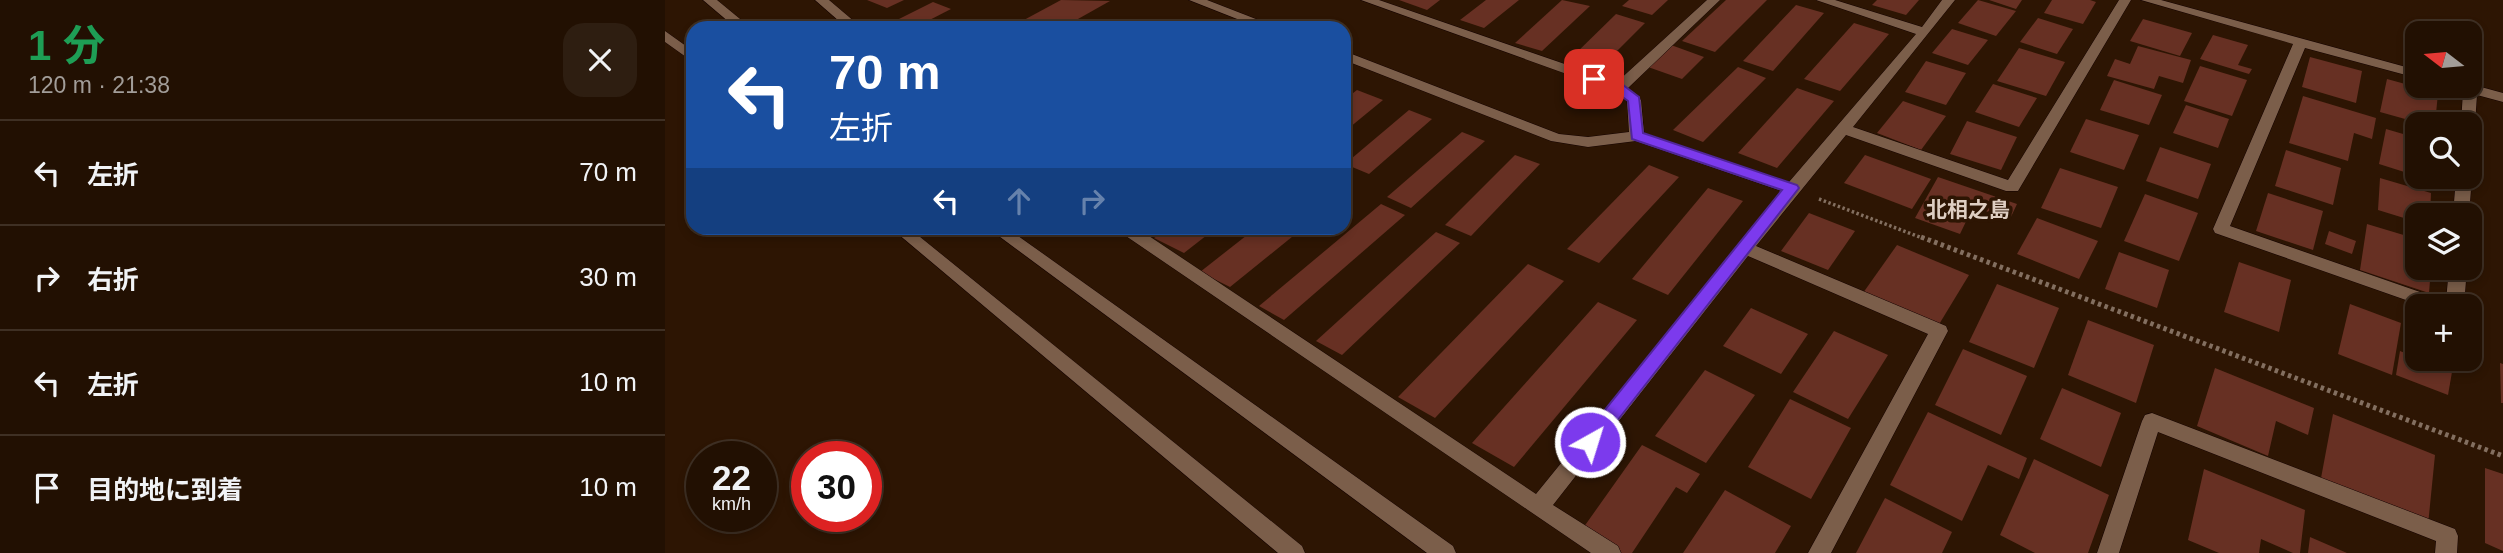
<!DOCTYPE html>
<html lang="ja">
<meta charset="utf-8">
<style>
body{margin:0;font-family:Arial,"Noto Sans JP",sans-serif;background:#2e1e11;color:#f1f3f6;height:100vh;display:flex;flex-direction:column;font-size:26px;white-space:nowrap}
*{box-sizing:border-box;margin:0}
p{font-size:23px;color:#a29d99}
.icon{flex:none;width:38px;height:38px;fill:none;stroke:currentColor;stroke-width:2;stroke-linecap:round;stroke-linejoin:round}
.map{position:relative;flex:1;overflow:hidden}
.sheet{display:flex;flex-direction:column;background:#221002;width:665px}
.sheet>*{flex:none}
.guide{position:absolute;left:21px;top:21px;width:665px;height:214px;border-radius:21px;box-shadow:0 4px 10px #0003,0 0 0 2px #3f3024;background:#1a4fa0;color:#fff;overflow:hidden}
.needle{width:46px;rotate:286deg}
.fabs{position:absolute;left:1740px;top:21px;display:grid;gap:14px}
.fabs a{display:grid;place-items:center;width:77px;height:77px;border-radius:14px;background:#221002;box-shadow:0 4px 10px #0003,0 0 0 2px #3f3024;font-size:35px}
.speed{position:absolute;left:21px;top:441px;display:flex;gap:14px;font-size:35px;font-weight:700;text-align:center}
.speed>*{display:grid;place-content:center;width:91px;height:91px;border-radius:50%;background:#221002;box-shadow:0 4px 10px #0003,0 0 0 2px #3f3024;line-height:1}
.speed small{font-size:18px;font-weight:400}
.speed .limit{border:10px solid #d22;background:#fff;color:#111}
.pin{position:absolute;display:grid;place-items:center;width:60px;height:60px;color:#fff;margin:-30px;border-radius:14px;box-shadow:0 4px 10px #0006}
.me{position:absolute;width:77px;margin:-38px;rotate:39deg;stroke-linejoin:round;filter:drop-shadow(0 0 5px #0008)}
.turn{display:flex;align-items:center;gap:24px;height:147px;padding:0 28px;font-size:32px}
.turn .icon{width:91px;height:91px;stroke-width:2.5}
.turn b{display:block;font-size:49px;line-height:60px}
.lanes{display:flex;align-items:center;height:66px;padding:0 28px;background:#0003;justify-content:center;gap:35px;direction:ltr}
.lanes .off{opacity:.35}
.round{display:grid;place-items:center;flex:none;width:74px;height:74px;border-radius:21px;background:#2e1e11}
.headline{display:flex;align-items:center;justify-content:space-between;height:119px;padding:0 28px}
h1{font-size:42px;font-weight:700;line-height:52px;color:#1e9e55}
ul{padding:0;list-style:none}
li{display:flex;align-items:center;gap:21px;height:105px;padding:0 28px;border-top:2px solid #3f3024}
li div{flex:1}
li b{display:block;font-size:26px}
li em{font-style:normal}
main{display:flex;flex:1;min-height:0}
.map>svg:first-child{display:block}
.building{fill:#673023}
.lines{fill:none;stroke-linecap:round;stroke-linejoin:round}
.minor-casing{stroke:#140200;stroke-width:1}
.path-far1{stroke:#836f60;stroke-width:3.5;stroke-dasharray:2.5 2.5;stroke-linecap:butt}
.path{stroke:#836f60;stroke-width:5;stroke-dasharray:3.5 3.5;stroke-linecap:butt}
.minor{fill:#7b5e4a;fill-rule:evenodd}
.route{fill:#7c3aed;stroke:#51269a;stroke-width:2}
.labels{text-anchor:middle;stroke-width:7;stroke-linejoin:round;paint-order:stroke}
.quarter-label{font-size:21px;font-weight:bold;fill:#decec2;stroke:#2d1503}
</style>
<main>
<section class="sheet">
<div class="headline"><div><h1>1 分</h1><p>120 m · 21:38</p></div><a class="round"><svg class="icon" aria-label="close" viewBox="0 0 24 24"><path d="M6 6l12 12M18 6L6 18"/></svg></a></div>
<ul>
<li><svg class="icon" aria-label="left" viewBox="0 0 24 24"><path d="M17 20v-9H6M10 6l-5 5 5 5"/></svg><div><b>左折</b></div><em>70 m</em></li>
<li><svg class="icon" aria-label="right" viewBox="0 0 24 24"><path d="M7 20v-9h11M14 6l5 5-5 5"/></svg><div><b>右折</b></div><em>30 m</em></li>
<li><svg class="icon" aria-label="left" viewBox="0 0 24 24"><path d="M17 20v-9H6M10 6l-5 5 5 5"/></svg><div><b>左折</b></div><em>10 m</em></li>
<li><svg class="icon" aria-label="arrive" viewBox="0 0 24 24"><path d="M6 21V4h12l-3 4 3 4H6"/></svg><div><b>目的地に到着</b></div><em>10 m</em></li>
</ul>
</section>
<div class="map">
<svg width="1838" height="553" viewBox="0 0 1838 553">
<rect width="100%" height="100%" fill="#2d1503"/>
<g class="building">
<path d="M202 0H239L222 8Z"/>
<path d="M396 0 445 1 397 28H344Z"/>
<path d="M734 0H775L762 10Z"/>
<path d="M821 0H854L819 28 795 20Z"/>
<path d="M897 0 925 6 877 51 850 43Z"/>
<path d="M964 0H1003L987 15 957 6Z"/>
<path d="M1061 0H1102L1050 52 1017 41Z"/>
<path d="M1212 0H1254L1241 15 1207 5Z"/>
<path d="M1313 0 1351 11 1331 36 1293 23Z"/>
<path d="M1324 0H1357L1351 9Z"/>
<path d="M1387 0H1425L1431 2 1418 24 1379 13Z"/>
<path d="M268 2 286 9 249 28H216Z"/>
<path d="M1131 5 1159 13 1108 71 1078 61Z"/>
<path d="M951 14 980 23 933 70 903 61Z"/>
<path d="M1373 18 1408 29 1392 54 1355 42Z"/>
<path d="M1478 19 1527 33 1515 56 1465 41Z"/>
<path d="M1189 23 1224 34 1175 91 1139 79Z"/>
<path d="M1287 29 1323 40 1303 65 1267 53Z"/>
<path d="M1548 35 1583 45 1573 65 1587 69 1584 74 1535 59Z"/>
<path d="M1006 45 1039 57 1017 79 983 67Z"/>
<path d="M1473 46 1526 60 1518 83 1494 76 1489 89 1442 76 1450 59 1465 64Z"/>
<path d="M1354 48 1400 62 1381 96 1332 81Z"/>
<path d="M1645 57 1697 71 1691 103 1637 87Z"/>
<path d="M1261 61 1301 73 1281 105 1240 92Z"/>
<path d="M1535 66 1582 80 1567 116 1519 101Z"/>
<path d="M1073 67 1101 78 1038 142 1008 130Z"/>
<path d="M1722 79 1773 93 1770 124H1758L1715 112Z"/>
<path d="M1449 80 1497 95 1484 125 1435 110Z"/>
<path d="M1328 84 1372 98 1354 127 1310 112Z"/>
<path d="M1132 88 1169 101 1112 168 1073 153Z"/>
<path d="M692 90 718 100 679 132V100Z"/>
<path d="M1638 96 1711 118 1707 139 1689 133 1683 161 1624 143Z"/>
<path d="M1238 101 1281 116 1256 150 1212 133Z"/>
<path d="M1521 105 1564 119 1553 148 1508 133Z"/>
<path d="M744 110 767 119 704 174 680 164Z"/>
<path d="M1421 119 1474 135 1459 170 1405 152Z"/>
<path d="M1302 121 1352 137 1336 170 1285 154Z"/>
<path d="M1721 129 1752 138V176L1714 164Z"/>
<path d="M797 132 820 141 746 208 722 197Z"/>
<path d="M1495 147 1546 164 1533 199 1481 181Z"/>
<path d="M1621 150 1676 168 1668 205 1610 186Z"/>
<path d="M850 155 875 164 806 236 780 225Z"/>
<path d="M1200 155 1266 179 1247 209 1179 183Z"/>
<path d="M984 165 1014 177 934 263 902 249Z"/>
<path d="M1395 168 1453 187 1436 228 1376 208Z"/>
<path d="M1273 177 1352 204 1345 219 1308 207 1295 234 1250 218Z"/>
<path d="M1715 178 1766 193 1765 215H1752V222L1713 210Z"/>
<path d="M1043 188 1078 201 1003 295 967 279Z"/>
<path d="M1603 193 1658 211 1648 250 1591 231Z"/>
<path d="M1480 194 1533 213 1514 261 1459 241Z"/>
<path d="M716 204 740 215 619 320 594 306Z"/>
<path d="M1144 213 1190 231 1163 270 1116 251Z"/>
<path d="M1372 218 1433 241 1414 279 1352 254Z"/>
<path d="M1702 224 1752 239V268H1766L1764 293 1695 270Z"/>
<path d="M504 228H551L519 253 489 238Z"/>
<path d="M591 228H638L565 287 535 272Z"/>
<path d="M1664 231 1691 241 1687 254 1660 244Z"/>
<path d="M771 232 795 243 677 355 651 341Z"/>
<path d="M1232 245 1304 275 1273 326 1198 293Z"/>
<path d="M1454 252 1504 270 1492 308 1440 289Z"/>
<path d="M1574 262 1626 280 1614 332 1559 312Z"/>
<path d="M863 264 899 281 770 418 733 397Z"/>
<path d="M1332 284 1394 308 1369 368 1304 342Z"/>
<path d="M933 302 972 320 849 467 807 443Z"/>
<path d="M1685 304 1736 323 1727 375 1673 354Z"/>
<path d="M1086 308 1143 334 1116 374 1058 346Z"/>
<path d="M1423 320 1489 345 1471 403 1403 375Z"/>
<path d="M1169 331 1223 355 1183 419 1128 392Z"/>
<path d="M1298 349 1362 376 1336 435 1270 405Z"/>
<path d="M1735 351 1787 372 1783 395 1731 375Z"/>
<path d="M1835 363 1838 364V403H1836Z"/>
<path d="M1550 368 1649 408 1643 435 1611 421 1603 456 1532 426Z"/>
<path d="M1040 370 1090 395 1041 463 990 436Z"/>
<path d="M1397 388 1456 413 1436 467 1375 439Z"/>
<path d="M1125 399 1186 428 1146 499 1083 467Z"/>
<path d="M1263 412 1362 458 1354 479 1323 465 1297 521 1225 485Z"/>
<path d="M1668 414 1770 455 1763 525 1656 478Z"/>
<path d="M977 445 1035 474 1022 493 1011 487 967 553H954L916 531Z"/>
<path d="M1369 459 1444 495 1423 553H1370L1335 535Z"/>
<path d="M1820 468 1838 474V551L1820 543Z"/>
<path d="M1539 469 1640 510 1635 553H1628L1596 539 1594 553H1554L1523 540Z"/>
<path d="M1060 490 1126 526 1110 553H1018Z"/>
<path d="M1220 498 1287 532 1277 553H1191Z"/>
<path d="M1645 537 1682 553H1643Z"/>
</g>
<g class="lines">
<g class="minor-casing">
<g id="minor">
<path d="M38 0H52L86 28H71Z"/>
<path d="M150 0H164L197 28H182Z"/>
<path d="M524 0H542L614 28H595Z"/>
<path d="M696 0H714L952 82 1042 0H1055L963 88 976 100 979 133 1124 182 1251 34 1151 0H1170L1257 27 1277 0H1290L1188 127 1343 180 1454 0H1466L1353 191H1341L1181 135 1091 246 1281 326 1283 331 1166 553H1143L1263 334 1083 256 888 505 953 546 956 553H926L455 232 453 228H472L871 494 1117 191 971 141 923 147 886 141 679 60V51L894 134 923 137 964 132 962 101 949 91Z"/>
<path d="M1476 0H1496L1752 70V78L1640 48 1565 226 1781 301 1784 268H1802L1799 306H1758L1550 233 1548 229 1628 44Z"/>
<path d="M0 31 28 51V62L0 42Z"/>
<path d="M1805 84 1838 93V102L1812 95 1810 124 1804 128V124H1796L1798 91 1789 86Z"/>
<path d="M1804 173 1807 177 1804 215H1788L1791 177H1804Z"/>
<path d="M226 228H244L637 546 640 553H613Z"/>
<path d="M323 228H342L788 546 791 553H762Z"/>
<path d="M1487 413 1790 529 1793 536 1792 553H1770L1771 541 1493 432 1454 553H1432L1477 421 1480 415Z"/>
</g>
</g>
<path class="path-far1" d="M1154 199 1260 239"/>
<path class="path" d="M1256 237 1838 456"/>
<use href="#minor" class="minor"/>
</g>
<path class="route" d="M929 75 958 85 974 97 978 133 1132 185 1134 188 931 448 925 450 918 448 916 442 918 437 1117 190 967 139 963 101 949 91 924 82 922 79Z"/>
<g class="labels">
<g class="quarter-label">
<text x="1303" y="217">北相之島</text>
</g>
</g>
</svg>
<div class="fabs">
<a><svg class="needle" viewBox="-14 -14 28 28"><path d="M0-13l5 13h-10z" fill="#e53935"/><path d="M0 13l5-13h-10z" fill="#a29d99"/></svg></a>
<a><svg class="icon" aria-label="search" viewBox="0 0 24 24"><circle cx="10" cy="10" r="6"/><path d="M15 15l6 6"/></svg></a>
<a><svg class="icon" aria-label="layers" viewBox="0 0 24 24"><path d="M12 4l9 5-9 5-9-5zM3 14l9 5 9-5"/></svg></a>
<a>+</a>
</div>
<div class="speed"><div>22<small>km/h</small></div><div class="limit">30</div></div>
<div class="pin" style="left:929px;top:79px;background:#d93025"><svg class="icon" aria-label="arrive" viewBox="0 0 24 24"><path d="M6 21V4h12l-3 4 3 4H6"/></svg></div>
<svg class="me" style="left:925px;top:442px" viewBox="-20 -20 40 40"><circle r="17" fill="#7c3aed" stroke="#fff" stroke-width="3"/><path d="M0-11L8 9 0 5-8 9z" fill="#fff"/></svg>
<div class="guide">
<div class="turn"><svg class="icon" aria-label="left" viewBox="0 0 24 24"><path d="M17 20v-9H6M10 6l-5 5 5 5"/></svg><div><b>70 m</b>左折</div></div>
<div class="lanes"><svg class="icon" aria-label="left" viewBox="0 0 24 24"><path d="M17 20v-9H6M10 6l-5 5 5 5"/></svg><svg class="icon off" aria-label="ahead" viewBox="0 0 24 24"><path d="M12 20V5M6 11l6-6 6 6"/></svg><svg class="icon off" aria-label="right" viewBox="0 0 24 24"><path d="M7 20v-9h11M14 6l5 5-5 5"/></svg></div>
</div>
</div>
</main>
